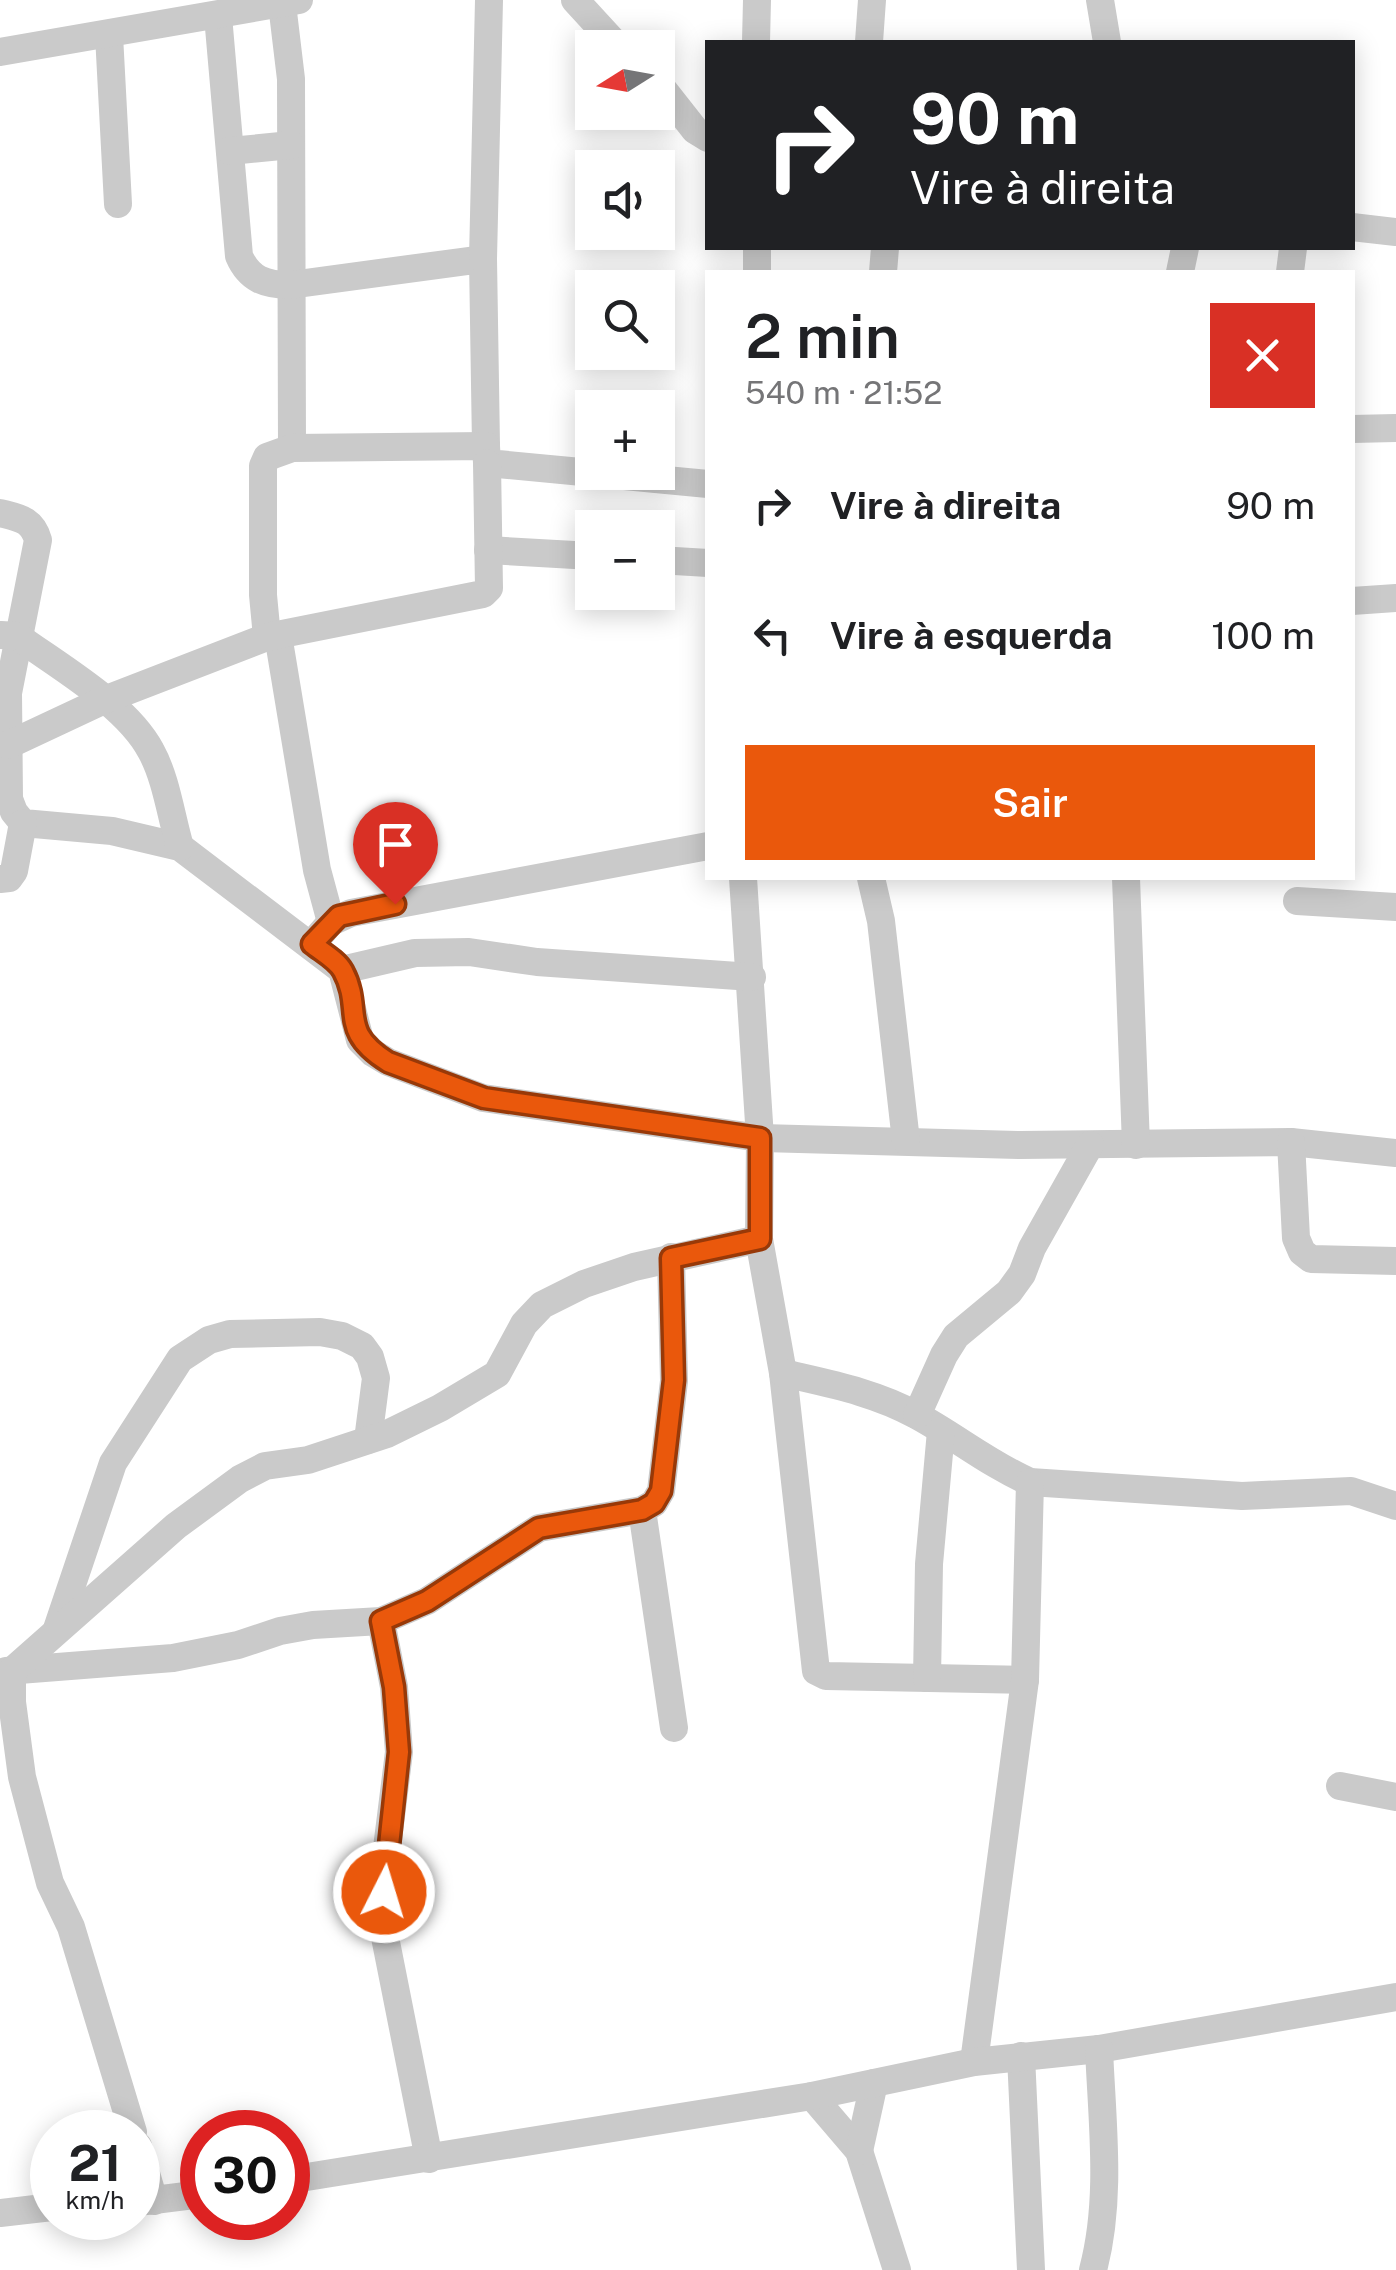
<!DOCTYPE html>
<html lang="pt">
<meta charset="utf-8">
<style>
body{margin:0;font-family:"Public Sans",sans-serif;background:#f6f6f6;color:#202124;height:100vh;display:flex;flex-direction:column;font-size:38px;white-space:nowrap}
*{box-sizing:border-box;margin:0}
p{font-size:32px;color:#757577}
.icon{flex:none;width:55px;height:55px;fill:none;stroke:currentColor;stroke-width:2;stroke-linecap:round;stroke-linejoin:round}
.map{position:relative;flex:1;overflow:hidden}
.details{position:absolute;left:705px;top:270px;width:650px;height:610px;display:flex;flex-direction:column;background:#fff;border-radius:0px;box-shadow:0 5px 25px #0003}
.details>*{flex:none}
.guide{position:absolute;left:705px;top:40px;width:650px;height:210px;border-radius:0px;box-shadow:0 5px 25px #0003;background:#202124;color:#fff;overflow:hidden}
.needle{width:65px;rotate:259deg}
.tools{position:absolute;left:575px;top:30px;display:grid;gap:20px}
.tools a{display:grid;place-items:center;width:100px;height:100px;border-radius:0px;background:#fff;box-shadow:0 5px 25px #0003;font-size:50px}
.speed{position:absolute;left:30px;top:2110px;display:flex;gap:20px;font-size:50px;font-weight:700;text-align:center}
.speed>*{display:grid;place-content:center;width:130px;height:130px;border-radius:50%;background:#fff;box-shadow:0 5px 25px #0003;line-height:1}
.speed small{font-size:25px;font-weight:400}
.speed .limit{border:15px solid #d22;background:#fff;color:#111}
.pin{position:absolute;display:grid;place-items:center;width:85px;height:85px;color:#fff;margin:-102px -42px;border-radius:50% 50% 50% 0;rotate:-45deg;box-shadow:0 0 10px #0007}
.pin .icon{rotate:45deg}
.me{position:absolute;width:110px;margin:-55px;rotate:5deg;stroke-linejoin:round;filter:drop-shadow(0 0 8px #0008)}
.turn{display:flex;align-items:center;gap:35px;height:210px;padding:0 40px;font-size:45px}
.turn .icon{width:130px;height:130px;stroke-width:2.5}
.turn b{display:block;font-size:70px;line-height:85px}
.round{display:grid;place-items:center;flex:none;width:105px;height:105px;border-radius:0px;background:#f6f6f6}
.headline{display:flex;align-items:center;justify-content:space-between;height:170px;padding:0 40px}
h1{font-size:60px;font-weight:600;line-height:75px}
.primary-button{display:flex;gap:20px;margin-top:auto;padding:20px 40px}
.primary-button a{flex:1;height:115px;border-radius:0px;background:#ea580c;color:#fff;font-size:40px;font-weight:600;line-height:115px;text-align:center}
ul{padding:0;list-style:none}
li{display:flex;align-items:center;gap:30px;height:130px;padding:0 40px}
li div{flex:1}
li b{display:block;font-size:38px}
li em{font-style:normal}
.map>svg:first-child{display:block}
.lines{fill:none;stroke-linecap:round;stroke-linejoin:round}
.minor{stroke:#cacaca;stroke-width:28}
.route-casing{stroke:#983908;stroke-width:25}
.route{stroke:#ea580c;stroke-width:18}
</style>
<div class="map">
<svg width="1396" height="2270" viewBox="0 0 1396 2270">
<rect width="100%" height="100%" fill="#fff"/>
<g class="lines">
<g class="minor">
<path d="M575 0 619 48"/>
<path d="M1100 0 1107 42"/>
<path d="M282 4 291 79 292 448"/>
<path d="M218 16 239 256C249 279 265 285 290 285L483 259 486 446"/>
<path d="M109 35 118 204"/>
<path d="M756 42 757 0"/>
<path d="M869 42 872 0"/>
<path d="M0 52 299 0"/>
<path d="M658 83 695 130 708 138"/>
<path d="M230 151 291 145"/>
<path d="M1352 227 1396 232"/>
<path d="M757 248V272"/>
<path d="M483 259 489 0"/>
<path d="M883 272 885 248"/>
<path d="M1180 272 1185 248"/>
<path d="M1290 272 1293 248"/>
<path d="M1352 429 1396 428"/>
<path d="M0 513C19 518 32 519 38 540L8 693 9 799 14 812 23 823 112 831 180 847 342 970 360 1040 373 1053 388 1062 483 1098 760 1138 1020 1145 1291 1142 1396 1153"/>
<path d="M488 550 592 556"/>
<path d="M658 560 708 563"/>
<path d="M1352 601 1396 598"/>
<path d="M1 635 17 636C58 666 127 705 151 751 166 778 171 816 180 847"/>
<path d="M278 635 317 870 331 922"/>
<path d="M267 637 263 595V466L267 457 292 448 486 446 487 463 708 484"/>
<path d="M8 745 104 700 267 637 483 594 489 588 487 463"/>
<path d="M743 878 760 1138 759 1239 783 1373 816 1671 826 1676 1025 1680"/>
<path d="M871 878 881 921 906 1141"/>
<path d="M1126 878 1136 1145"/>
<path d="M0 879 9 878 14 871 23 823"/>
<path d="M1297 901 1396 907"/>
<path d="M312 944 331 922 351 913 708 846"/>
<path d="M342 970 415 953 469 952 537 962 752 977"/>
<path d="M1291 1142 1296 1238 1302 1252 1311 1259 1396 1261"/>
<path d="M783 1373C830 1384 874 1392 916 1415 955 1436 989 1464 1030 1482L1242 1496 1351 1491 1396 1506"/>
<path d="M917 1415 944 1355 956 1336 1009 1292 1022 1274 1032 1248 1090 1145"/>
<path d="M642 1510 674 1728"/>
<path d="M381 1621 394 1687 399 1752 386 1856 383 1927 429 2159"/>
<path d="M57 1629 113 1463 180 1359 209 1340 230 1334 320 1332 342 1336 362 1346 370 1357 376 1378 368 1440"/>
<path d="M6 1671 173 1658 238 1645 280 1631 313 1625 381 1621 427 1601 539 1528 642 1510 654 1503 661 1491 674 1381 671 1257"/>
<path d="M927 1678 929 1564 941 1431"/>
<path d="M1340 1786 1396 1797"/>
<path d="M1021 2056 1031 2270"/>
<path d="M974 2062 1025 1680 1030 1482"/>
<path d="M812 2096 859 2151 897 2270"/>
<path d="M133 2132 71 1927 50 1883 22 1777 12 1702V1671L176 1526 240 1479 265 1466 308 1460 387 1434 440 1408 497 1374 524 1324 542 1305 584 1284 634 1267 759 1239"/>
<path d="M138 2146 154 2201"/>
<path d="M859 2151 874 2083"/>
<path d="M288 2180 812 2096 974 2062 1099 2049 1396 1997"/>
<path d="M138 2202 202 2194"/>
<path d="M0 2213 52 2207"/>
<path d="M1093 2270C1112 2199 1102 2122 1099 2049"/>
</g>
</g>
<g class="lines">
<g class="route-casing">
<path id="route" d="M384 1892 399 1752 394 1687 381 1621 427 1601 539 1528 642 1510 654 1503 661 1491 674 1380 671 1258 760 1239V1138L484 1098 388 1062C337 1030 364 1010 343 971 337 960 322 952 312 944L339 916 395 904"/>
</g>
<use href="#route" class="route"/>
</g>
</svg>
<div class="tools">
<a><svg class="needle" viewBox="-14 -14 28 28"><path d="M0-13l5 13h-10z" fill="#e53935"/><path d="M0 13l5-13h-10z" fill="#757577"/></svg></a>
<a><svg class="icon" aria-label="sound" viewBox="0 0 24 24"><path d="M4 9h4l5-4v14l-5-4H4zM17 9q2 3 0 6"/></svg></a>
<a><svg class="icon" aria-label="search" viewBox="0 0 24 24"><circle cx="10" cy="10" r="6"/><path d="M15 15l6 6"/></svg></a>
<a>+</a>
<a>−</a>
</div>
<div class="speed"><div>21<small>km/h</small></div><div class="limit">30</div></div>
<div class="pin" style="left:395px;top:904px;background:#d93025"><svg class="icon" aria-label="arrive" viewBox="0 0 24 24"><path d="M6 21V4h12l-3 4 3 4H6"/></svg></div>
<svg class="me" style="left:384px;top:1892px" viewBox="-20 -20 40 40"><circle r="17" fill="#ea580c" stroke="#fff" stroke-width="3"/><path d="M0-11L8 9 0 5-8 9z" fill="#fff"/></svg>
<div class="guide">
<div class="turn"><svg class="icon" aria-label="right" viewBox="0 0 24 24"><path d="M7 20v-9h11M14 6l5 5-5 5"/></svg><div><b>90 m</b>Vire à direita</div></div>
</div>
<section class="details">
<div class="headline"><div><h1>2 min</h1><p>540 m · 21:52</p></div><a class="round" style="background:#d93025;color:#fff"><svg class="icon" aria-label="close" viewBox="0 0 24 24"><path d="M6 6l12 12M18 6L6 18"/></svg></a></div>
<ul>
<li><svg class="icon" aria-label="right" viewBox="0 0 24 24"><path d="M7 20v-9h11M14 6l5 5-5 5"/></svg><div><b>Vire à direita</b></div><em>90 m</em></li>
<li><svg class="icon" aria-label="left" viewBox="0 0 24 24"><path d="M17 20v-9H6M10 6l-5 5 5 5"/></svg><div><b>Vire à esquerda</b></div><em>100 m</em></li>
</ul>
<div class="primary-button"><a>Sair</a></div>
</section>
</div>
